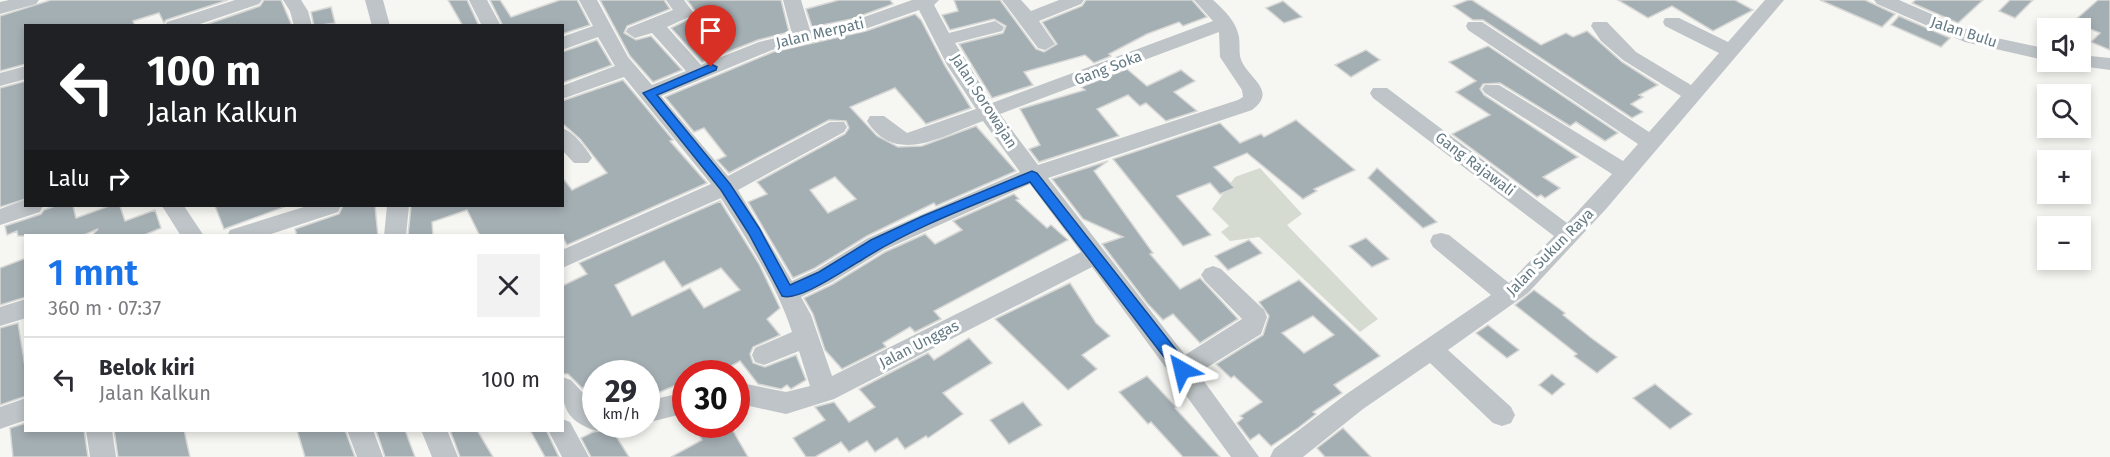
<!DOCTYPE html>
<html lang="id">
<meta charset="utf-8">
<style>
body{margin:0;font-family:"Fira Sans",sans-serif;background:#f2f2f3;color:#2b2b33;height:100vh;display:flex;flex-direction:column;font-size:22px;white-space:nowrap}
*{box-sizing:border-box;margin:0}
p{font-size:20px;color:#7c7c81}
.icon{flex:none;width:33px;height:33px;fill:none;stroke:currentColor;stroke-width:2;stroke-linecap:round;stroke-linejoin:round}
.map{position:relative;flex:1;overflow:hidden}
.panel{position:absolute;left:24px;top:234px;width:540px;height:198px;display:flex;flex-direction:column;background:#fff;border-radius:0px;box-shadow:0 3px 9px #0003}
.panel>*{flex:none}
.top-card{position:absolute;left:24px;top:24px;width:540px;height:183px;border-radius:0px;box-shadow:0 3px 9px #0003;background:#202124;color:#fff;overflow:hidden}
.fabs{position:absolute;left:2037px;top:18px;display:grid;gap:12px}
.fabs a{display:grid;place-items:center;width:54px;height:54px;border-radius:0px;background:#fff;box-shadow:0 3px 9px #0003;font-size:30px}
.speed{position:absolute;left:582px;top:360px;display:flex;gap:12px;font-size:30px;font-weight:700;text-align:center}
.speed>*{display:grid;place-content:center;width:78px;height:78px;border-radius:50%;background:#fff;box-shadow:0 3px 9px #0003;line-height:1}
.speed small{font-size:15px;font-weight:400}
.speed .limit{border:9px solid #d22;background:#fff;color:#111}
.pin{position:absolute;display:grid;place-items:center;width:51px;height:51px;color:#fff;margin:-62px -26px;border-radius:50% 50% 50% 0;rotate:-45deg;box-shadow:0 0 6px #0007}
.pin .icon{rotate:45deg}
.me{position:absolute;width:66px;margin:-33px;rotate:323deg;stroke-linejoin:round;filter:drop-shadow(0 0 4px #0008)}
.turn{display:flex;align-items:center;gap:21px;height:126px;padding:0 24px;font-size:27px}
.turn .icon{width:78px;height:78px;stroke-width:2.5}
.turn b{display:block;font-size:42px;line-height:51px}
.then{display:flex;align-items:center;height:57px;padding:0 24px;background:#0003;gap:12px;font-size:22px}
.round{display:grid;place-items:center;flex:none;width:63px;height:63px;border-radius:0px;background:#f2f2f3}
.headline{display:flex;align-items:center;justify-content:space-between;height:102px;padding:0 24px}
h1{font-size:36px;font-weight:600;line-height:45px;color:#1a73e8}
ul{padding:0;list-style:none}
li{display:flex;align-items:center;gap:18px;height:84px;padding:0 24px;border-top:2px solid #e1e1e2}
li div{flex:1}
li b{display:block;font-size:22px}
li em{font-style:normal}
.map>svg:first-child{display:block}
.green{fill:#d6dbd1}
.building{fill:#a4afb4;stroke:#d7d7d5;stroke-width:1.5;fill-rule:evenodd}
.lines{fill:none;stroke-linecap:round;stroke-linejoin:round}
.minor{fill:#bec4c7;fill-rule:evenodd}
.route{fill:#1a73e8;stroke:#114b97;stroke-width:1.5}
.labels{text-anchor:middle;stroke-width:6;stroke-linejoin:round;paint-order:stroke}
.street-label{font-size:15px;fill:#647a84;stroke:#fff}
</style>
<div class="map">
<svg width="2110" height="457" viewBox="0 0 2110 457">
<rect width="100%" height="100%" fill="#f6f6f2"/>
<path class="green" d="M1260 168 1302 214 1287 225 1378 319 1360 332 1259 237 1230 241 1221 232 1229 226 1212 209 1235 177Z"/>
<g class="building">
<path d="M51 0H228L166 20 164 23 159 13 133 21 135 26H26V64L0 71V16Z"/>
<path d="M264 0H281L292 26H202L260 6Z"/>
<path d="M448 0H467L479 26H463Z"/>
<path d="M490 0H500L511 17 560 0H577L590 25 562 34V26H503Z"/>
<path d="M600 0H664L670 9 627 26 624 33 636 40 651 36 682 70 653 82 630 56Z"/>
<path d="M687 0H781L789 32 758 40 702 62 671 28 693 17 695 11Z"/>
<path d="M839 0H890L893 4 852 19 812 27 806 9Z"/>
<path d="M954 0H1000L1036 49 1044 52 1057 44 1042 22 1082 6 1086 0H1192L1207 17 1183 26 1179 22 1147 34 1109 54 1111 56 1094 63 1085 55 1024 72 1033 85 992 98 959 44 1003 33 1006 26 994 19 950 30 942 15 958 11Z"/>
<path d="M1468 0H1472L1541 45 1566 33 1573 37 1587 31 1622 62 1658 85 1639 95 1643 97 1631 104 1643 112 1632 118 1483 20H1473L1453 6Z"/>
<path d="M1618 0H1735L1753 10 1713 31 1672 6 1648 18Z"/>
<path d="M1820 0H1865L1895 14 1882 27Z"/>
<path d="M1916 0H1983L1958 23 1912 3Z"/>
<path d="M2010 0H2033L2015 18 1999 11Z"/>
<path d="M2098 0H2110V50L2091 42 2100 33 2073 22Z"/>
<path d="M1283 1 1302 17 1284 23 1266 8Z"/>
<path d="M331 7 335 23 314 26 311 12Z"/>
<path d="M915 14 921 20 945 66 971 108 926 124 895 88 850 107 877 136 898 147 922 146 976 126 1016 171 936 206 934 203 867 236 815 268 793 278 748 202 767 194 757 182 845 134 849 128 846 121 829 120 729 173 717 160 726 156 704 128 694 132 665 97 773 52 866 31ZM835 177 856 199 828 213 810 190Z"/>
<path d="M1899 16 1950 38 1941 47 1891 25Z"/>
<path d="M597 40 612 65 562 83V52Z"/>
<path d="M1488 46 1618 133 1605 141 1576 122 1570 126 1500 83 1483 84 1480 89 1484 95 1578 157 1543 177 1560 188 1545 198 1541 195 1537 197 1452 134 1490 115 1456 92 1476 81 1449 62Z"/>
<path d="M1366 50 1380 60 1351 77 1335 65Z"/>
<path d="M1127 69 1147 86 1181 70 1195 81 1174 92 1197 111 1166 121 1146 103 1140 106 1128 95 1097 109 1119 136 1039 162 1029 149 1040 145 1020 109 1085 90 1081 87Z"/>
<path d="M623 80 673 140 670 141 707 183 567 245 562 236H480L467 210 432 222 433 236H408L411 206H562V177L572 190 607 173 580 139 562 123V101Z"/>
<path d="M26 81V199L0 207V88Z"/>
<path d="M1296 120 1355 170 1314 189 1317 191 1303 199 1247 153 1214 167 1235 188 1220 194 1210 183 1177 196 1211 235 1183 246 1113 159 1220 123 1240 143 1261 134 1264 137Z"/>
<path d="M1108 161 1094 171 1153 253 1150 254 1180 289 1200 278 1238 319 1200 343 1173 314 1163 320 1147 303 1102 244 1123 237 1083 219 1052 179Z"/>
<path d="M1377 168 1437 222 1423 228 1368 178Z"/>
<path d="M1014 194 1019 199 1016 200 1047 228 1051 225 1068 240 934 311 941 319 915 332 910 327 883 343 886 347 842 369 825 350 813 314 804 298 833 284 885 252 925 234 935 244 962 230 953 221Z"/>
<path d="M720 201 759 264 780 308 767 319 780 335 753 347 750 354 753 363 765 367 796 355 806 380 791 389 787 385 781 389 758 384 740 361 717 374H686V381L646 398V374H596V403L584 387 582 388 568 374H562V286L587 274 579 263ZM664 261 682 287 721 268 740 290 704 308 690 288 632 316 615 285Z"/>
<path d="M55 206H73L76 218 109 206H120L125 221 155 210 161 228 142 236H91L98 229 82 236H18L17 231 7 235 5 226 41 214 44 210Z"/>
<path d="M215 206H284V207L224 229Z"/>
<path d="M343 206H375L378 236H297L295 229 339 214Z"/>
<path d="M1366 238 1389 259 1372 267 1349 246Z"/>
<path d="M1249 240 1262 253 1228 270 1215 256Z"/>
<path d="M26 258V297L0 305V268Z"/>
<path d="M1299 280 1380 356 1334 385 1342 393 1313 412 1316 414 1298 428 1271 446 1259 434 1250 440 1237 423 1243 418 1240 416 1262 402 1234 376 1231 378 1216 364 1263 335 1269 316 1259 302ZM1313 316 1334 335 1304 353 1282 333Z"/>
<path d="M1070 283 1096 323 1110 336 1082 355 1097 369 1068 390 995 319Z"/>
<path d="M1534 290 1565 313 1563 315 1590 337 1617 357 1597 373 1574 356 1577 354 1515 305Z"/>
<path d="M18 323 26 373V396L0 405V328Z"/>
<path d="M1488 325 1519 350 1507 358 1476 333Z"/>
<path d="M969 338 992 363 943 393 963 414 928 438 926 436 905 449 897 438 875 452 867 441 849 452 841 442 815 457H806L793 438 825 420 815 407 834 402 849 422 875 407 859 389 928 353 934 360Z"/>
<path d="M1552 374 1565 384 1552 395 1539 385Z"/>
<path d="M1147 376 1176 407 1175 408 1220 457H1183L1151 422 1148 424 1119 392Z"/>
<path d="M1655 384 1692 414 1670 429 1633 398Z"/>
<path d="M1023 402 1042 425 1009 444 990 420Z"/>
<path d="M26 423V430H84L88 457H13L10 428Z"/>
<path d="M692 424H729L748 457H671L702 440Z"/>
<path d="M609 425 629 457H591L581 438 593 432 606 430Z"/>
<path d="M1343 428 1371 457H1325L1317 448Z"/>
<path d="M114 430H184L190 457H118Z"/>
<path d="M297 430H345L355 457H305Z"/>
<path d="M376 430H405L415 457H385Z"/>
<path d="M450 430H477L493 457H460Z"/>
<path d="M530 430H546L559 457H545Z"/>
</g>
<g class="lines">
<g class="minor">
<path d="M9 0H39L36 4 0 14V2Z"/>
<path d="M235 0H262L259 4 194 26H165L167 22Z"/>
<path d="M283 0H301L308 11 312 26H294L290 11Z"/>
<path d="M365 0H383L390 26H372Z"/>
<path d="M469 0H487L501 26H482Z"/>
<path d="M579 0H597L628 57 652 85 686 71 652 33 635 38 626 32 628 28 673 10 666 0H684L693 12 691 16 667 27 701 65 759 42 792 34 783 0H801L810 30 853 21 912 0H939L934 5 949 33 995 21 1004 27 1002 31 955 43 992 103 1213 21 1194 0H1213C1225 11 1236 21 1239 37 1240 43 1239 50 1240 56 1244 77 1280 89 1252 110L1048 178 1185 355 1242 319 1205 281 1201 275 1205 269 1213 266 1221 269 1264 310 1267 317 1261 334 1198 373 1259 457H1231L1092 267 834 399 786 414 736 403V382L786 392 810 386 799 351 764 365 755 362 752 355 755 348 792 332C777 285 747 240 721 198L562 268V250L711 184 624 77 562 99V86L615 66 598 37 562 50V37L593 26ZM919 10 947 65 976 109 907 133 884 116H870L867 121C896 167 944 135 983 121L1020 172 868 238 816 270 792 281 738 190 844 132 847 127 844 122H830L728 176 661 96 772 50 865 29ZM1219 32 1220 57 1242 90 1243 97 1238 100 1038 165 1000 114ZM1030 184 1081 252 832 376 811 315 801 297 832 282 884 250Z"/>
<path d="M1002 0H1021L1031 11 1059 0H1084L1081 4 1039 21 1055 44 1045 50 1038 48Z"/>
<path d="M1765 0H1784L1606 209 1528 293 1448 350 1511 407 1515 415 1511 423 1502 426 1493 423 1430 363 1363 409 1303 457H1270L1274 449 1345 395 1491 295 1433 247 1430 241 1433 235 1441 233 1449 235 1509 283 1554 236 1373 98 1370 93 1373 88H1387L1567 223 1612 174 1485 93 1482 89 1485 85H1499L1623 161 1638 144 1468 30 1466 26 1468 22H1482L1649 132 1681 96 1623 60 1601 41 1591 26 1593 22H1607L1636 52 1691 85 1719 53 1665 26 1663 22 1665 18H1679L1728 42Z"/>
<path d="M1874 0H1899L1978 34 2048 49V61L1965 42 1877 4Z"/>
<path d="M2080 55 2110 58V70L2073 65 2071 62H2080Z"/>
<path d="M26 66V79L0 86V73Z"/>
<path d="M562 128C574 132 585 147 592 158L588 163H574L562 150Z"/>
<path d="M24 200 26 206H43L40 212 0 225V209Z"/>
<path d="M162 206H184L204 236H181Z"/>
<path d="M307 206H341L338 212 265 236H227L230 230Z"/>
<path d="M387 206H409L406 236H384Z"/>
<path d="M26 299V318L0 326V307Z"/>
<path d="M562 377 571 380 596 407V424H607L605 428 596 431C565 420 562 407 562 377Z"/>
<path d="M686 392V413L646 423V401Z"/>
<path d="M26 398V420L0 429V407Z"/>
<path d="M562 419 570 422 589 457H562L548 430H562Z"/>
<path d="M86 430H112L116 457H90Z"/>
<path d="M347 430H373L383 457H357Z"/>
<path d="M421 430H447L458 457H432Z"/>
</g>
</g>
<path class="route" d="M711 64 717 67 716 70 657 95 730 184 759 228 790 285 819 272 871 240 923 216 1032 171 1037 173 1188 365 1190 370 1188 374H1177L1030 182C972 206 913 227 860 261 844 270 798 302 782 296L749 234 721 190 643 93Z"/>
<g class="labels">
<g class="street-label">
<text transform="translate(1964 32) rotate(18)" y="5">Jalan Bulu</text>
<text transform="translate(820 33) rotate(-13)" y="5">Jalan Merpati</text>
<text transform="translate(1108 68) rotate(-21)" y="5">Gang Soka</text>
<text transform="translate(984 101) rotate(57)" y="5">Jalan Sorowajan</text>
<text transform="translate(1475 164) rotate(37)" y="5">Gang Rajawali</text>
<text transform="translate(1550 252) rotate(-45)" y="5">Jalan Sukun Raya</text>
<text transform="translate(919 344) rotate(-27)" y="5">Jalan Unggas</text>
</g>
</g>
</svg>
<div class="fabs">
<a><svg class="icon" aria-label="sound" viewBox="0 0 24 24"><path d="M4 9h4l5-4v14l-5-4H4zM17 9q2 3 0 6"/></svg></a>
<a><svg class="icon" aria-label="search" viewBox="0 0 24 24"><circle cx="10" cy="10" r="6"/><path d="M15 15l6 6"/></svg></a>
<a>+</a>
<a>−</a>
</div>
<div class="speed"><div>29<small>km/h</small></div><div class="limit">30</div></div>
<div class="pin" style="left:711px;top:67px;background:#d93025"><svg class="icon" aria-label="arrive" viewBox="0 0 24 24"><path d="M6 21V4h12l-3 4 3 4H6"/></svg></div>
<svg class="me" style="left:1182px;top:370px" viewBox="-20 -20 40 40"><path d="M0-17L14 15 0 8-14 15z" fill="#1a73e8" stroke="#fff" stroke-width="4"/></svg>
<div class="top-card">
<div class="turn"><svg class="icon" aria-label="left" viewBox="0 0 24 24"><path d="M17 20v-9H6M10 6l-5 5 5 5"/></svg><div><b>100 m</b>Jalan Kalkun</div></div>
<div class="then">Lalu<svg class="icon" aria-label="right" viewBox="0 0 24 24"><path d="M7 20v-9h11M14 6l5 5-5 5"/></svg></div>
</div>
<section class="panel">
<div class="headline"><div><h1>1 mnt</h1><p>360 m · 07:37</p></div><a class="round"><svg class="icon" aria-label="close" viewBox="0 0 24 24"><path d="M6 6l12 12M18 6L6 18"/></svg></a></div>
<ul>
<li><svg class="icon" aria-label="left" viewBox="0 0 24 24"><path d="M17 20v-9H6M10 6l-5 5 5 5"/></svg><div><b>Belok kiri</b><p>Jalan Kalkun</p></div><em>100 m</em></li>
</ul>
</section>
</div>
